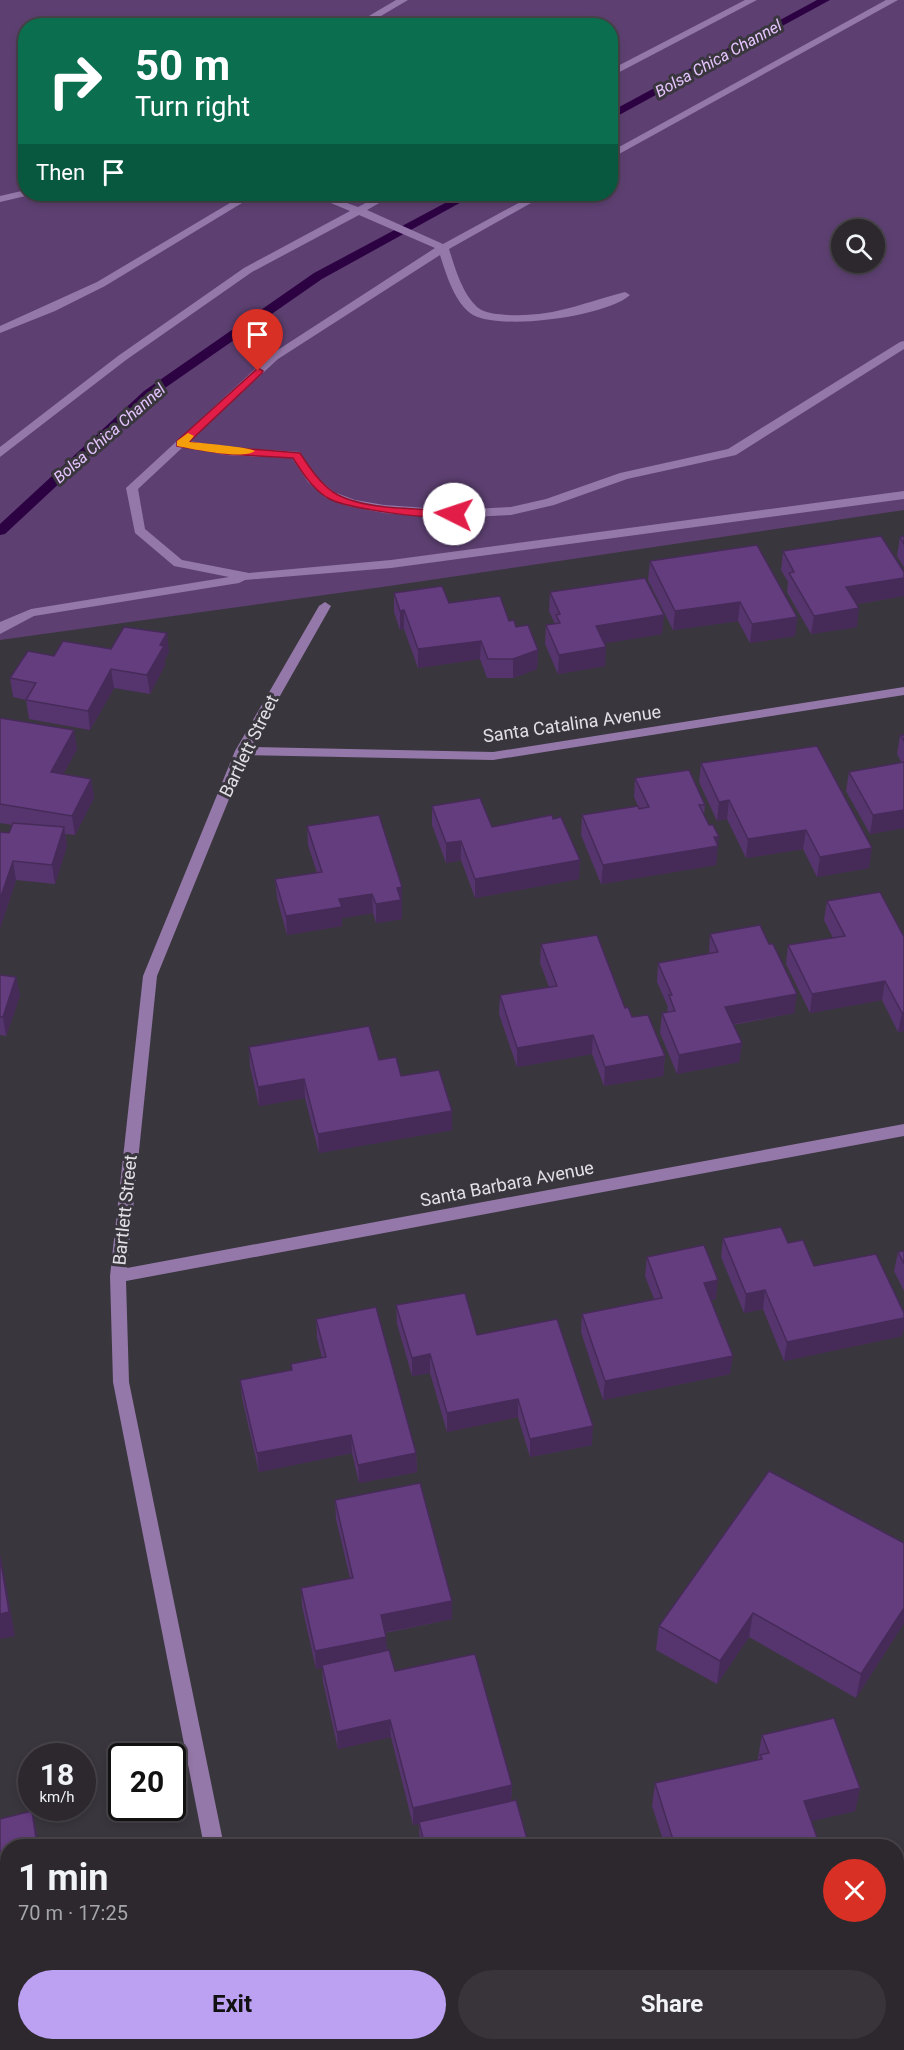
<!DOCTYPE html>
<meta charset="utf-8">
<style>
body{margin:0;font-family:Roboto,sans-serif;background:#38343a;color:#f1f3f6;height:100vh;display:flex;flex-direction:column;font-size:22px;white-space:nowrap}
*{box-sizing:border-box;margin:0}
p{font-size:20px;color:#a6a6aa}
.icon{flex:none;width:33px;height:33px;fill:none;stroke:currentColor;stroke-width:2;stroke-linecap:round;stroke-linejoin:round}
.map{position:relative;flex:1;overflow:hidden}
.side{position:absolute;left:0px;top:1839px;width:904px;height:212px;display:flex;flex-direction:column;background:#2c282e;border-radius:24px 24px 0 0;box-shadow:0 3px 9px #0003,0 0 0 2px #48444a}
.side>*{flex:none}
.top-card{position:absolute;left:18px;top:18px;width:600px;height:183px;border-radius:24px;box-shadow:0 3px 9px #0003,0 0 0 2px #48444a;background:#0b6e4f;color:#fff;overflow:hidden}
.buttons{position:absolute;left:831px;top:219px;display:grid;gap:12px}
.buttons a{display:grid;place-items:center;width:54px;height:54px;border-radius:50%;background:#2c282e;box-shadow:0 3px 9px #0003,0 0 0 2px #48444a;font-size:30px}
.speed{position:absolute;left:18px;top:1743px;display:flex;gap:12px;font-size:30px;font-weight:700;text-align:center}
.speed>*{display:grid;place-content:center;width:78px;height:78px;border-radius:50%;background:#2c282e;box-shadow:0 3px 9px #0003,0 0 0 2px #48444a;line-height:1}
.speed small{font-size:15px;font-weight:400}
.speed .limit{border:3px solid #111;border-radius:9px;background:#fff;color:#111}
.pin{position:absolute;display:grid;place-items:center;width:51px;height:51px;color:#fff;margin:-62px -26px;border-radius:50% 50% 50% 0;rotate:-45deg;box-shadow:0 0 6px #0007}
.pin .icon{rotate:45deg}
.me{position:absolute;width:66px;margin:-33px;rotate:274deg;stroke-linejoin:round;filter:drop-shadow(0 0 4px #0008)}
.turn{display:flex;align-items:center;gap:21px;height:126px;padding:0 18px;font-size:27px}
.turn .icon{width:78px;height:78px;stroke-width:2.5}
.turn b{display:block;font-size:42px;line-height:51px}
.then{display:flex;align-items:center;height:57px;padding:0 18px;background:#0003;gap:12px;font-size:22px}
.round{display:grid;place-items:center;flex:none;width:63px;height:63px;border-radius:32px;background:#38343a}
.summary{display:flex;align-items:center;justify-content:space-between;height:102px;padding:0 18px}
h1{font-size:36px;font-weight:700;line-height:45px}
.cta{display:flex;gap:12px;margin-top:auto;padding:12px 18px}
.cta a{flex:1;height:69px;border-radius:36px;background:#bca0f2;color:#111;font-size:24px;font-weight:700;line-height:69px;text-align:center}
.cta a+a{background:#38343a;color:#f1f3f6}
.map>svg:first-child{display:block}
.green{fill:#5d4071;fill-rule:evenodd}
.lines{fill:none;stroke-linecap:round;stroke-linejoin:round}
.stream{fill:#2d0243;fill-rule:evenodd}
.minor{fill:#9478a9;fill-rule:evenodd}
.wall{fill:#56346d}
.shaded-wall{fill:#462b59}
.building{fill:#643d7f;stroke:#462b59;stroke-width:1.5}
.route{fill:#e11d48;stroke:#92132f;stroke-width:1.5}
.slow{fill:#f59e0b}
.labels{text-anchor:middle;stroke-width:6;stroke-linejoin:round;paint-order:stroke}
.far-water-label{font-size:16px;font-style:italic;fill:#e6c5ff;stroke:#3a363e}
.street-label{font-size:18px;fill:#e3e0e5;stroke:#3a363e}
</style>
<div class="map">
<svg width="904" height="2050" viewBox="0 0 904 2050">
<rect width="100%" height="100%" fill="#3a363e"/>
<path class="green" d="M0 0H904V510L389 586 0 640ZM26 26H610V194H26ZM842 230H874V262H842Z"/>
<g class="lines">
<g class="stream">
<path d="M817 0H830L610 120V112Z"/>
<path d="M462 194H476L322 279 152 397 5 534 0 535V524L144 391 314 273Z"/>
</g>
<g class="minor">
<path d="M396 0H408L364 26H352Z"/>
<path d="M745 0H757L610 77V70Z"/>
<path d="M886 0H898L610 159V152Z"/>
<path d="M26 190V194H31L30 195 0 202V196Z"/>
<path d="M245 194H257L105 286 55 311 0 333V326L97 282Z"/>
<path d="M309 194H322L358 207 383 194H395L367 210 443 244 535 194H547L449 249C455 268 462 293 477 307 485 314 498 314 508 315 555 317 582 303 625 292L630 295C607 316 503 331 473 315 455 304 446 274 440 255L278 359 190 441 225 447 300 452 316 477 334 492 355 500 384 505 454 510 511 507 546 499 620 473 728 449 900 342 904 341V349L736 455 627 479 554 505 511 515 454 518 384 513 348 506 326 498 308 482 292 458 225 455 183 447 138 489 145 529 182 560 249 573 391 560 904 491V499L391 568 245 580 239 583 34 616 0 634V622L31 609 229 577 174 566 135 533 126 488 270 355 435 248 359 215 252 272 126 360 0 457V447L118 356 244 268 350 211Z"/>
<path d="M325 602 331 606 251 747 493 752 904 687V695L493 760 247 755 157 976 127 1268 904 1124V1136L126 1281 129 1382 224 1846H204L113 1382 110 1276 143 976 235 751 319 606Z"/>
<path d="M243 2043H263L264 2050H244Z"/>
</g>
</g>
<g class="wall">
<path d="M904 536V567L897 556 900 537Z"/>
<path d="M783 551 904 572V596L857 604V627L811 634 787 592 788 582 781 570Z"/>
<path d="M650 561 797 617 795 636 750 643 738 621 673 630 648 580Z"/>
<path d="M550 592 662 634 604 643 605 666 558 674 545 644 546 625 555 624 549 611Z"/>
<path d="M394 593 449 603 509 621 538 650 537 669 513 678H487L480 659 418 668 404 629 400 630 394 612Z"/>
<path d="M111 649 169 652 165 659V665L150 694 114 688 90 730 29 719 26 700 13 697 10 678 54 656Z"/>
<path d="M0 718 77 749 63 774 91 779 94 798 75 835 65 834 67 846 55 884 16 880 0 928 9 833 12 825 0 823Z"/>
<path d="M900 735H904V828L870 834 846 791 849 772 902 763 897 754Z"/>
<path d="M701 763 869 868 817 877 803 849 746 858 727 819 717 821 699 782Z"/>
<path d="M635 778 705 805 704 816 717 856 716 865 601 884 581 835 582 815 638 806 634 797Z"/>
<path d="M432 806 492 827 553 819 579 879 475 898 461 860 446 863 432 825Z"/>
<path d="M307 826 402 887V919L376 923 373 913 342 918V926L287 935 277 898 275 879 317 873 308 845Z"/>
<path d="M827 901 904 937V1031L898 1032 882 1000 810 1013 786 964 788 945 833 938 824 920Z"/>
<path d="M710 934 794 1013 733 1025 742 1043 739 1062 677 1074 660 1033 662 1013 667 1012 668 1007 657 982 658 963 709 954Z"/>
<path d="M541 944 625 1008 632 1017 665 1056 663 1076 604 1086 592 1054 517 1067 499 1014 500 995 549 987 540 963Z"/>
<path d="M0 975 16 977 20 996 6 1036 0 1035Z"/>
<path d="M249 1047 379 1060 401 1076 452 1130 319 1153 305 1098 259 1106 250 1066Z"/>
<path d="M723 1238 788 1243 814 1266 904 1313V1327L902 1336 784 1361 763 1309 744 1313 721 1257Z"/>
<path d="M904 1251V1291L894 1271 898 1252Z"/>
<path d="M647 1257 716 1299 711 1300 730 1374 603 1400 581 1332 582 1314 654 1299 645 1276Z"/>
<path d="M396 1305 477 1335 592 1445 530 1457 518 1417 447 1432 430 1373 412 1376 397 1324Z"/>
<path d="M316 1319 416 1453 417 1472 359 1483 352 1453 259 1472 242 1398 240 1380 291 1370V1364L322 1358 317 1338Z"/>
<path d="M335 1500 452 1619 385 1633 387 1650 395 1671 512 1785 511 1801 529 1846H420L419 1824 413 1825 391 1737 338 1749 323 1682 322 1667 316 1669 302 1606 301 1588 350 1578 336 1519Z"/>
<path d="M904 1543V1623L856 1698 749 1637 717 1684 656 1650 659 1626Z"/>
<path d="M762 1735 860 1788 855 1811 811 1821 820 1846H665L652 1806 655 1783 759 1760 758 1758Z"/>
<path d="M406 2043H633L635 2050H406Z"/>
<path d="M788 2043H897L904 2050H790Z"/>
</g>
<g class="shaded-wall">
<path d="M904 578V596L844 606 846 587Z"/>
<path d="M740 602 738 621 673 630 675 611Z"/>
<path d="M859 608 857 627 811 634 814 616Z"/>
<path d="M404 610V629L400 630V611Z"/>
<path d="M664 615 662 634 595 645 596 626Z"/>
<path d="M797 617 795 636 750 643 752 624Z"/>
<path d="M167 633 169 652 165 659V665L150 694 147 675 160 645Z"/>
<path d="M481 641 480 659 418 668V649Z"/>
<path d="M606 647 605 666 558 674 559 655Z"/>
<path d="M538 650 537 669 513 678V659Z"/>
<path d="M111 669 114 688 90 730 88 711Z"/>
<path d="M74 730 77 749 54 791 51 772Z"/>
<path d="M91 779 94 798 75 835 72 816Z"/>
<path d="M729 800 727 819 717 821 719 802Z"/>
<path d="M904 810V828L870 834 873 815Z"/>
<path d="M64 827 67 846 55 884 52 865Z"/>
<path d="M806 830 803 849 746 858 748 839Z"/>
<path d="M714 837H719L716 865 601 884 603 865Z"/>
<path d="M461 841V860L446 863V843Z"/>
<path d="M872 848 869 868 817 877 820 857Z"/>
<path d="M580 860 579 879 475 898V879Z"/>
<path d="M13 861 16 880 0 928V899Z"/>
<path d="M402 887V919L376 923V904L397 888Z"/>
<path d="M372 894 373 913 342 918V926L287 935 286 916 339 899Z"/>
<path d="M16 977 20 996 6 1036 3 1017Z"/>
<path d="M885 981 882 1000 810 1013 812 994Z"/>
<path d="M797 994 794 1013 723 1026 725 1007Z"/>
<path d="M904 1012V1031L898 1032 902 1013Z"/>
<path d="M593 1035 592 1054 517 1067V1048Z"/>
<path d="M742 1043 739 1062 677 1074 679 1055Z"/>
<path d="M665 1056 663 1076 604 1086 605 1067Z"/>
<path d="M304 1079 305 1098 259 1106 258 1087Z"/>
<path d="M452 1111V1130L319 1153 318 1134Z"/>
<path d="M718 1280 716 1299 702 1301 704 1283Z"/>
<path d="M765 1290 763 1309 744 1313 746 1294Z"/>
<path d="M904 1318V1327L902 1336 784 1361 787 1342Z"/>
<path d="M430 1354V1373L412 1376V1358Z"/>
<path d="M733 1356 730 1374 603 1400 605 1381Z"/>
<path d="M518 1399V1417L447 1432V1413Z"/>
<path d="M593 1426 592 1445 530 1457V1439Z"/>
<path d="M351 1435 352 1453 259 1472 257 1453Z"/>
<path d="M416 1453 417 1472 359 1483 358 1465Z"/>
<path d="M0 1554 4 1573 15 1636 0 1639Z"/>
<path d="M452 1601V1619L382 1633 381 1615Z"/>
<path d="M904 1608V1623L856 1698 861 1674Z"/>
<path d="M753 1613 749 1637 717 1684 720 1661Z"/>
<path d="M386 1637 387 1655 316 1669 315 1651Z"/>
<path d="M390 1720 391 1737 338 1749 337 1732Z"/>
<path d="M512 1785 511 1802 413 1825V1808Z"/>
<path d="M860 1788 855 1811 799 1824 804 1801Z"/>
<path d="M32 1811 36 1828 39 1846H37Z"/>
<path d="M8 1880V1898L0 1899V1882Z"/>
<path d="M8 1979V2002L0 2004V1981Z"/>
<path d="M0 2008 4 2021 7 2050H3L0 2021Z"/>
</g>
<g class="building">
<path d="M881 536 904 572V578L846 587 859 608 814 616 789 573 794 572 783 551Z"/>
<path d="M904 536V544L900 537Z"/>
<path d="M757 545 797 617 752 624 740 602 675 611 650 561Z"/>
<path d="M645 578 664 615 596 626 606 647 559 655 546 625 560 623 556 615 560 614 550 592Z"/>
<path d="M442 586 449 603 500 596 509 621 514 620 516 627 528 625 538 650 513 659H488L481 641 418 649 404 610 400 611 394 593Z"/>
<path d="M124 627 167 633 160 645 164 646 147 675 111 669 88 711 26 700 36 683 10 678 28 651 54 656 63 641 111 649Z"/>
<path d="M0 718 74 730 51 772 91 779 72 816 0 804Z"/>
<path d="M900 735H904V741Z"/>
<path d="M817 746 872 848 820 857 806 830 748 839 729 800 719 802 701 763Z"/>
<path d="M904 762V810L873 815 849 772Z"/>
<path d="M689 770 705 805H699L709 825H713L719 837H714L718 846 603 865 582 815 638 806 639 809 649 807 635 778Z"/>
<path d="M480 798 492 827 552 815 553 819 561 817 580 860 475 879 461 841 446 843 432 806Z"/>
<path d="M379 815 402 887 397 888 401 900 376 904 372 894 339 899 342 907 286 916 275 879 322 872 307 826Z"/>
<path d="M13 823 64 827 52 865 13 861 0 899V833L1 832 9 833Z"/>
<path d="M880 892 904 937V1012L902 1013 885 981 812 994 788 945 845 936 827 901Z"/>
<path d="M760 925 769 944H773L797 994 725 1007 742 1043 679 1055 662 1013 675 1011 669 995H672L658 963 718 952 710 934Z"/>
<path d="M597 935 625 1008 628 1007 632 1017 648 1015 665 1056 605 1067 593 1035 517 1048 500 995 557 986 541 944Z"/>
<path d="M0 975 16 977 3 1017H0Z"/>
<path d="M369 1026 379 1060 396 1057 401 1076 439 1070 452 1111 318 1134 304 1079 258 1087 249 1047Z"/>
<path d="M781 1227 788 1243 803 1240 814 1266 876 1254 904 1313V1318L787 1342 765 1290 746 1294 723 1238Z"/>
<path d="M704 1245 718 1280 704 1283 733 1356 605 1381 582 1314 662 1298 647 1257Z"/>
<path d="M904 1251V1264L898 1252Z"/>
<path d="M465 1293 477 1335 557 1319 593 1426 530 1439 518 1399 447 1413 430 1354 412 1358 396 1305Z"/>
<path d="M376 1307 416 1453 358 1465 351 1435 257 1453 240 1380 292 1370 291 1364 326 1357 316 1319Z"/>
<path d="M769 1471 904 1543V1608L861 1674 753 1613 720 1661 659 1626Z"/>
<path d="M420 1483 452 1601 381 1615 386 1637 315 1651 301 1588 353 1578 335 1500Z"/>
<path d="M0 1557 9 1612 0 1614Z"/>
<path d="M389 1650 395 1671 475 1654 512 1785 413 1808 390 1720 337 1732 322 1665Z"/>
<path d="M834 1718 860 1788 804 1801 820 1846H675L655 1783 762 1759 760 1755 769 1753 762 1735Z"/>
<path d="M516 1800 529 1846H425L419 1822Z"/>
<path d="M32 1811 37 1846H8V1880L0 1882V1819Z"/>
<path d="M8 1898V1979L0 1981V1900Z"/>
<path d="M897 2009 898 2012 904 2010V2050H802L800 2043H897Z"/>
<path d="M0 2021 3 2050H0Z"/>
<path d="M409 2043H633L635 2050H411Z"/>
</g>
<path class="route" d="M258 368 263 371 262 373 189 442 225 447 300 453C309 467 319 482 333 492 362 511 420 508 454 511L458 512V516C435 521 345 509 326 497 311 487 302 472 293 458L225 454 177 446V441Z"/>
<path class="slow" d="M188 433 194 436 189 442C201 443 249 447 255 451 243 460 193 449 177 446V441Z"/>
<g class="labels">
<g class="far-water-label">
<text transform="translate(718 58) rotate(-29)" y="6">Bolsa Chica Channel</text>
<text transform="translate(109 433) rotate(-41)" y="6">Bolsa Chica Channel</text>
</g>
<g class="street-label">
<text transform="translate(572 724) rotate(-8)" y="6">Santa Catalina Avenue</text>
<text transform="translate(249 746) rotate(-64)" y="6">Bartlett Street</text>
<text transform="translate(507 1184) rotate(-11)" y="6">Santa Barbara Avenue</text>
<text transform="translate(125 1210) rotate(-84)" y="6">Bartlett Street</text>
</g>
</g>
</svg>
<div class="buttons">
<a><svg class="icon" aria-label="search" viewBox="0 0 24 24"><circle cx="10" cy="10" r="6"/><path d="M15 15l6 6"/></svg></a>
</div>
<div class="speed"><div>18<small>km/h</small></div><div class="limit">20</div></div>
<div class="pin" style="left:258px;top:371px;background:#d93025"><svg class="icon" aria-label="arrive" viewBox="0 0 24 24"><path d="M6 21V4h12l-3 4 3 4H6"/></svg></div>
<svg class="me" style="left:454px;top:514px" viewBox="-20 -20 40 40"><circle r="19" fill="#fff"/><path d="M0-13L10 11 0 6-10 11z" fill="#e11d48"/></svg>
<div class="top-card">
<div class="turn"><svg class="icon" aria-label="right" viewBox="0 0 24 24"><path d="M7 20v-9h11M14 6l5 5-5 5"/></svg><div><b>50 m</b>Turn right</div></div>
<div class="then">Then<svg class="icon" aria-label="arrive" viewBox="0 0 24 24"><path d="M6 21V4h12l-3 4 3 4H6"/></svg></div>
</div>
<section class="side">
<div class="summary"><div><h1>1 min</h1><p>70 m · 17:25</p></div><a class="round" style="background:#d93025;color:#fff"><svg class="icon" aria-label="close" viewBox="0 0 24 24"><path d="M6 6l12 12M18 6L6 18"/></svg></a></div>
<div class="cta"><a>Exit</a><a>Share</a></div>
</section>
</div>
